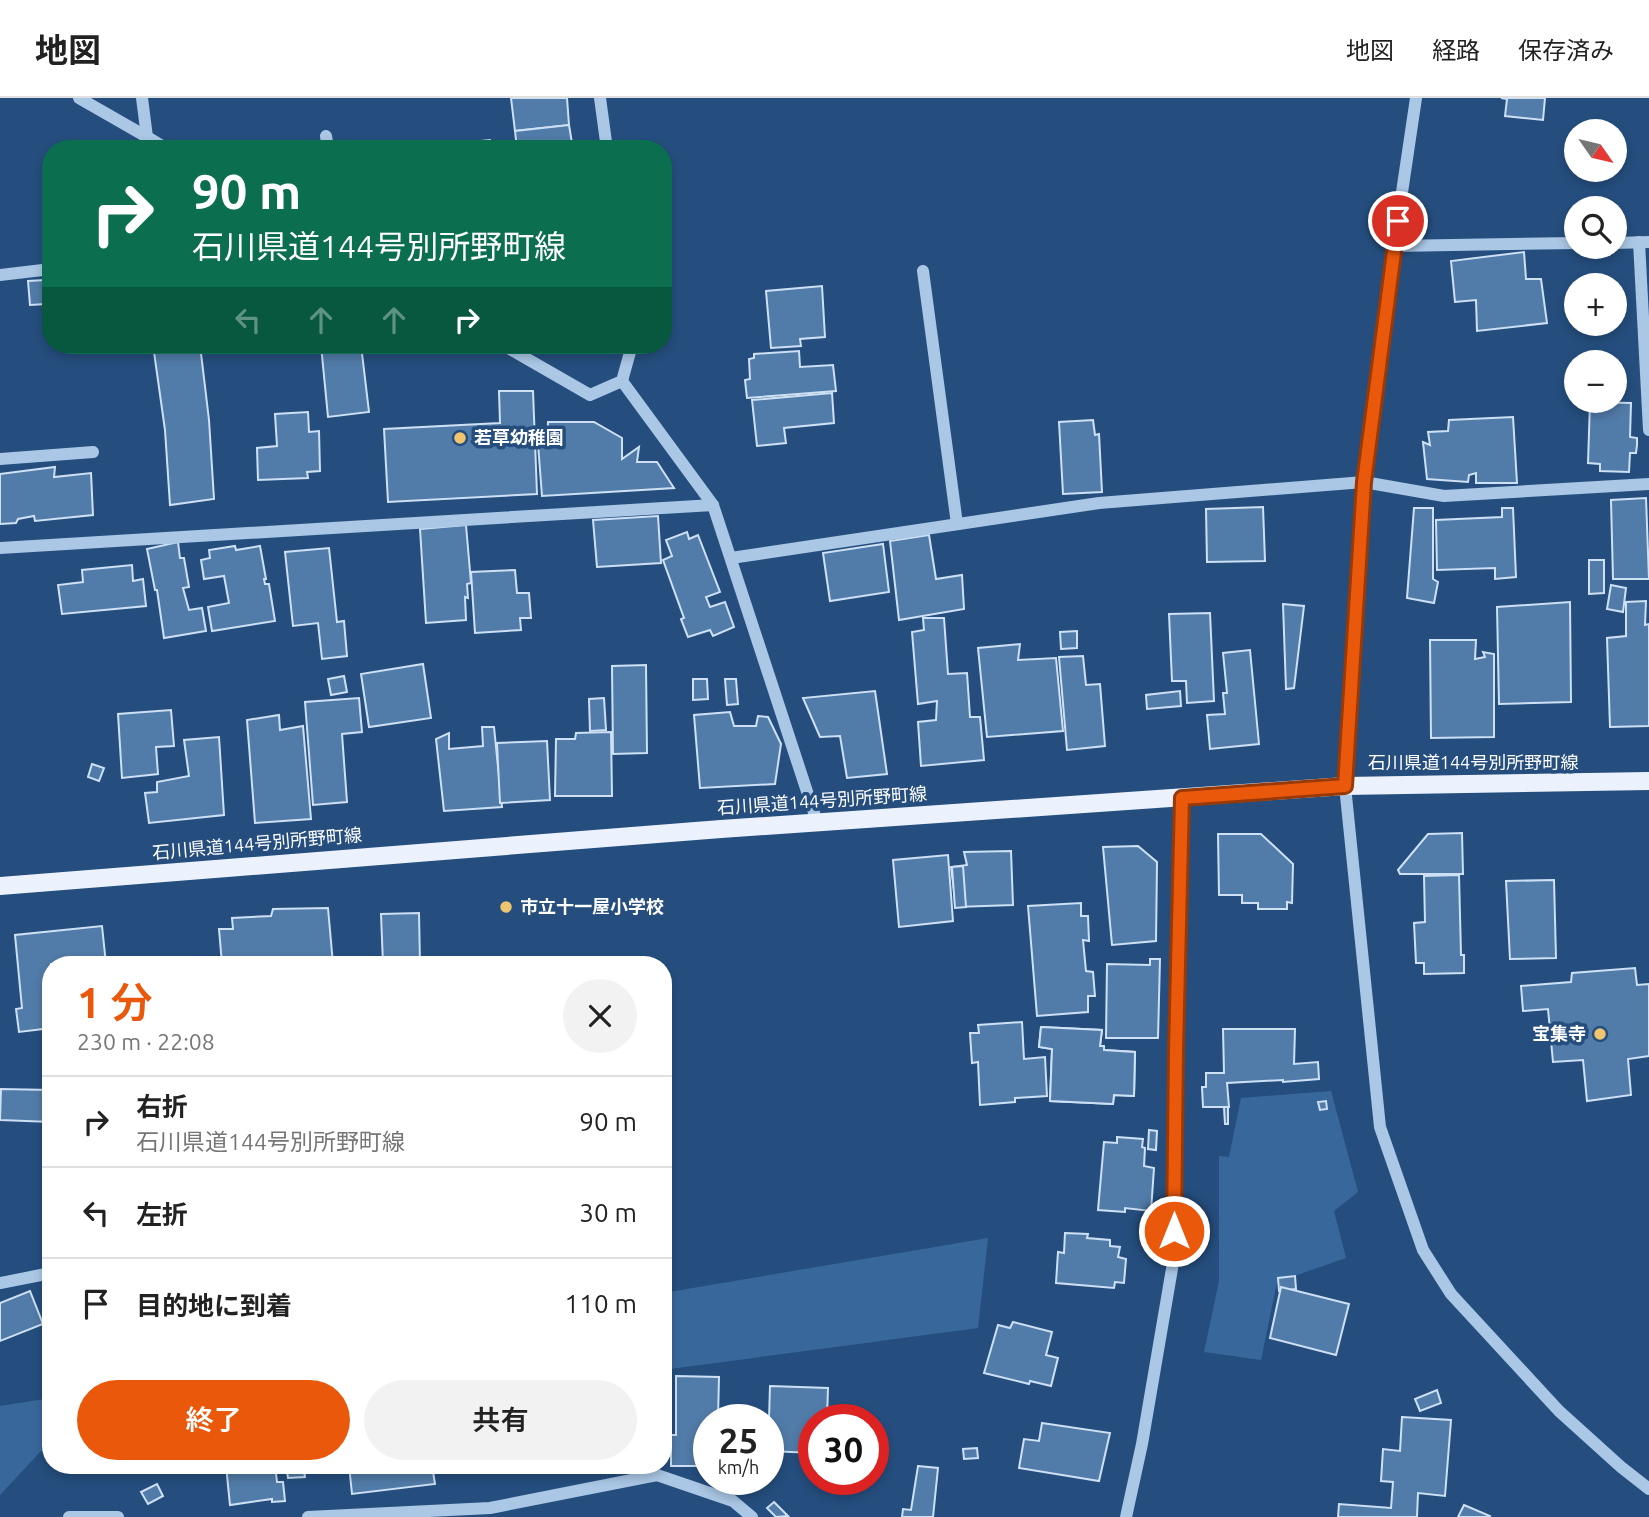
<!DOCTYPE html>
<html lang="ja">
<meta charset="utf-8">
<style>
body{margin:0;font-family:Ubuntu,"Noto Sans JP",sans-serif;background:#f2f2f2;color:#222;height:100vh;display:flex;flex-direction:column;font-size:26px;white-space:nowrap}
*{box-sizing:border-box;margin:0}
p{font-size:23px;color:#767676}
.icon{flex:none;width:38px;height:38px;fill:none;stroke:currentColor;stroke-width:2;stroke-linecap:round;stroke-linejoin:round}
.map{position:relative;flex:1;overflow:hidden}
.panel{position:absolute;left:42px;top:858px;width:630px;height:518px;display:flex;flex-direction:column;background:#fff;border-radius:28px;box-shadow:0 4px 10px #0003}
.panel>*{flex:none}
.banner{position:absolute;left:42px;top:42px;width:630px;height:214px;border-radius:28px;box-shadow:0 4px 10px #0003;background:#0b6e4f;color:#fff;overflow:hidden}
.needle{width:46px;rotate:124deg}
.controls{position:absolute;left:1564px;top:21px;display:grid;gap:14px}
.controls a{display:grid;place-items:center;width:63px;height:63px;border-radius:50%;background:#fff;box-shadow:0 4px 10px #0003;font-size:35px}
.speed{position:absolute;left:693px;top:1306px;display:flex;gap:14px;font-size:35px;font-weight:700;text-align:center}
.speed>*{display:grid;place-content:center;width:91px;height:91px;border-radius:50%;background:#fff;box-shadow:0 4px 10px #0003;line-height:1}
.speed small{font-size:18px;font-weight:400}
.speed .limit{border:10px solid #d22;background:#fff;color:#111}
.pin{position:absolute;display:grid;place-items:center;width:60px;height:60px;color:#fff;margin:-30px;border:4px solid #fff;border-radius:50%;box-shadow:0 2px 7px #0007}
.me{position:absolute;width:77px;margin:-38px;rotate:0deg;stroke-linejoin:round;filter:drop-shadow(0 0 5px #0008)}
.turn{display:flex;align-items:center;gap:24px;height:147px;padding:0 35px;font-size:32px}
.turn .icon{width:91px;height:91px;stroke-width:2.5}
.turn b{display:block;font-size:49px;line-height:60px}
.lanes{display:flex;align-items:center;height:66px;padding:0 35px;background:#0003;justify-content:center;gap:35px;direction:ltr}
.lanes .off{opacity:.35}
.round{display:grid;place-items:center;flex:none;width:74px;height:74px;border-radius:37px;background:#f2f2f2}
.head{display:flex;align-items:center;justify-content:space-between;height:119px;padding:0 35px}
h1{font-size:42px;font-weight:600;line-height:52px;color:#ea580c}
.primary-button{display:flex;gap:14px;margin-top:auto;padding:14px 35px}
.primary-button a{flex:1;height:80px;border-radius:42px;background:#ea580c;color:#fff;font-size:28px;font-weight:600;line-height:80px;text-align:center}
.primary-button a+a{background:#f2f2f2;color:#222}
ul{padding:0;list-style:none}
li{display:flex;align-items:center;gap:21px;height:91px;padding:0 35px;border-top:2px solid #e0e0e0}
li div{flex:1}
li b{display:block;font-size:26px}
li em{font-style:normal}
header{display:flex;align-items:center;gap:42px;box-sizing:border-box;height:98px;padding:0 35px;background:#fff;border-bottom:2px solid #e0e0e0}
header strong{font-size:33px}
nav{display:flex;gap:38px;margin-inline-start:auto;font-size:24px}
.map>svg:first-child{display:block}
.green{fill:#38689b}
.building{fill:#517ba8;stroke:#cde0f4;stroke-width:2}
.lines{fill:none;stroke-linecap:round;stroke-linejoin:round}
.minor{stroke:#aac7e5;stroke-width:12}
.major{stroke:#ebf2fd;stroke-width:18}
.route-casing{stroke:#983908;stroke-width:18}
.route{stroke:#ea580c;stroke-width:12}
.poi-dot{fill:#efc66f;stroke:#254e7e;stroke-width:2.5}
.labels{text-anchor:middle;stroke-width:7;stroke-linejoin:round;paint-order:stroke}
.poi-label{font-size:18px;font-weight:bold;fill:#fff;stroke:#254e7e;text-anchor:start}
.street-label{font-size:18px;fill:#fff;stroke:#254e7e}
</style>
<header>
<strong>地図</strong>
<nav><a>地図</a><a>経路</a><a>保存済み</a></nav>
</header>
<div class="map">
<svg width="1649" height="1419" viewBox="0 0 1649 1419">
<rect width="100%" height="100%" fill="#254e7e"/>
<g class="green">
<path d="M1331 993 1358 1094 1334 1113 1346 1160 1277 1184 1261 1262 1204 1254 1219 1183V1058L1229 1059 1241 1000Z"/>
<path d="M988 1140 978 1230 663 1272V1195Z"/>
<path d="M51 1300V1352L41 1353 0 1397V1308Z"/>
</g>
<g class="building">
<path d="M511 0H567L569 27 515 33Z"/>
<path d="M1501 0H1545L1543 22 1505 18 1507 1Z"/>
<path d="M569 27 573 51H517L515 33Z"/>
<path d="M490 42 491 51H428L427 48Z"/>
<path d="M1524 154 1526 181H1541L1547 225 1477 233 1476 202 1455 204 1451 163Z"/>
<path d="M45 182 46 206 30 207 28 183Z"/>
<path d="M822 188 825 239 800 241 801 248 771 250 766 193Z"/>
<path d="M153 247H200L209 322 214 401 170 407 165 332Z"/>
<path d="M321 247H361L369 314 328 319Z"/>
<path d="M799 253 800 269 833 267 836 293 747 300 745 282 750 281 749 261 754 260V256Z"/>
<path d="M499 293H533L537 396 388 404 384 331 500 325Z"/>
<path d="M832 295 834 325 784 330 786 345 757 348 752 302Z"/>
<path d="M1590 304 1631 305 1630 339 1637 340V347L1636 355H1630L1629 374 1600 373V366L1588 365Z"/>
<path d="M308 314 309 334 319 333 320 373 307 374 308 380 258 382 257 350 277 348 275 316Z"/>
<path d="M1513 319 1517 385H1476V375L1469 377 1468 384 1427 381 1423 344 1430 347 1428 334 1448 333 1449 322Z"/>
<path d="M1093 322 1095 337 1099 336 1102 394 1063 396 1059 324Z"/>
<path d="M548 324H594L622 340V361L639 349 637 364H657L674 390 542 398 538 346 547 348Z"/>
<path d="M55 369 54 379 91 375 93 417 35 423 34 418 18 421 16 425 0 426V376Z"/>
<path d="M1646 400 1649 481H1613L1611 402Z"/>
<path d="M1263 409 1265 463 1207 464 1206 411Z"/>
<path d="M1414 410H1433V481L1438 484 1434 505 1407 500Z"/>
<path d="M1502 410H1513L1516 479 1495 481V470L1437 472 1436 422 1502 419Z"/>
<path d="M658 418 661 465 597 469 593 422Z"/>
<path d="M466 427 471 485 467 486 468 500 465 499 466 522 426 525 420 431Z"/>
<path d="M687 434 689 441 698 437 720 494 706 499 710 509 725 504 734 529 713 538 710 532 688 539 681 521 684 520 663 462 672 458 666 442Z"/>
<path d="M929 437 936 481 962 477 964 511 899 522 890 443Z"/>
<path d="M178 444 180 460H184L189 489 183 490 189 512 202 510 206 533 164 540 157 492H155L147 451Z"/>
<path d="M883 446 889 494 830 503 823 455Z"/>
<path d="M235 448 236 452 260 448 266 481H264L265 486H269L275 523 212 533 208 509 229 505 224 478 204 481 201 462 210 460 209 452Z"/>
<path d="M329 450 337 524 344 523 347 558 322 561 318 525 293 528 285 454Z"/>
<path d="M1589 462H1604V495L1589 496Z"/>
<path d="M132 467 133 483 143 481 146 508 62 516 58 487 83 484 82 472Z"/>
<path d="M515 472 517 495H529L531 520H520L521 532 475 535 471 474Z"/>
<path d="M1611 487 1626 490 1623 514 1607 511Z"/>
<path d="M1646 503 1645 527 1649 526V628L1610 629 1607 540 1626 538V504Z"/>
<path d="M1570 504 1571 604 1499 606 1497 509Z"/>
<path d="M1283 506 1304 508 1294 590 1286 591Z"/>
<path d="M1210 515 1214 603 1187 605 1186 583H1172L1169 516Z"/>
<path d="M923 520H944L948 576 967 575 970 619H980L984 662 921 668 918 624 936 622 937 603 918 606 912 534 924 532Z"/>
<path d="M1077 533V550L1061 551 1060 534Z"/>
<path d="M1430 542H1476L1475 561 1485 559 1483 554 1494 556V639L1431 640Z"/>
<path d="M1020 546 1018 562 1056 560 1063 633 987 639 978 550Z"/>
<path d="M1250 552 1259 646 1210 651 1207 617 1225 616 1223 595H1227L1223 555Z"/>
<path d="M1083 558 1086 587 1100 586 1105 648 1067 652 1059 559Z"/>
<path d="M423 566 431 620 369 629 361 576Z"/>
<path d="M646 567 647 655 613 656 612 568Z"/>
<path d="M344 578 347 594 331 597 328 581Z"/>
<path d="M693 581H707L708 601 693 602Z"/>
<path d="M725 581H736L738 606 727 607Z"/>
<path d="M875 593 887 676 847 680 840 638 820 639 803 600Z"/>
<path d="M1180 593 1181 608 1147 611 1146 597Z"/>
<path d="M359 600 362 634 342 636 347 704 313 707 305 604Z"/>
<path d="M604 600 606 632 590 633 589 601Z"/>
<path d="M171 612 174 648 156 649 158 676 122 680 118 616Z"/>
<path d="M730 614 734 628H756L758 618 768 619 781 646 775 686 700 690 694 617Z"/>
<path d="M279 617 280 632 303 628 311 721 255 725 247 622Z"/>
<path d="M482 629H494L502 709 444 713 436 641 449 635V651L483 648Z"/>
<path d="M611 634 612 698H555L556 641H575L576 635Z"/>
<path d="M219 639 224 717 149 725 145 695 157 694V684L189 678 184 642Z"/>
<path d="M547 643 550 702 500 705 497 645Z"/>
<path d="M92 666 104 670 99 683 88 679Z"/>
<path d="M1462 735 1463 776H1400L1398 772 1428 736Z"/>
<path d="M1218 736H1261L1293 766 1292 805 1287 804V811H1258V805H1242V797H1219Z"/>
<path d="M1138 748 1157 764 1156 843 1112 847 1103 749Z"/>
<path d="M1011 753 1013 807 956 809 951 769 967 767 964 754Z"/>
<path d="M948 757 953 823 899 829 893 762Z"/>
<path d="M963 768 966 809 955 810 952 769Z"/>
<path d="M1459 777 1461 857H1464V875L1424 876V865H1416L1414 825 1425 824 1424 778Z"/>
<path d="M1554 782 1556 860 1510 861 1506 783Z"/>
<path d="M1081 805V818H1088L1089 843 1083 842 1086 873 1093 874 1095 898H1088V914L1037 918 1028 808Z"/>
<path d="M328 810 333 866H285V862L276 861V866H222L219 831H233L232 820 271 818 273 811Z"/>
<path d="M419 815 420 866H383L381 816Z"/>
<path d="M102 828 106 866H51V930L19 934 16 911 22 910 15 837Z"/>
<path d="M1150 861H1160L1158 940H1106L1107 866 1150 867Z"/>
<path d="M1635 870 1637 887 1649 886V958L1628 961 1631 997 1587 1003 1583 962 1553 964 1548 911 1523 913 1521 888 1571 884 1572 875Z"/>
<path d="M1022 924 1024 961 1045 959 1047 998 1015 1000V1004L980 1007 978 964 972 965 970 935H979L978 927Z"/>
<path d="M1041 929 1102 932 1100 948H1104V952L1135 954 1134 998 1114 997 1113 1006 1050 1003 1052 951 1039 949Z"/>
<path d="M1041 929 1102 932 1100 948H1104V952L1135 954 1134 998 1114 997 1113 1006 1050 1003 1052 951 1039 949Z"/>
<path d="M1223 931H1295L1294 966 1318 964 1319 981 1283 984V982L1227 985 1229 1009H1203L1202 989H1206V975H1224Z"/>
<path d="M1 991 51 992V1024L0 1022Z"/>
<path d="M1326 1003 1327 1011 1320 1012 1318 1004Z"/>
<path d="M1224 1009H1228V1026H1225Z"/>
<path d="M1149 1032 1157 1033 1156 1052 1148 1051Z"/>
<path d="M1117 1039 1143 1041 1142 1049 1145 1050 1144 1068 1154 1070 1151 1113 1125 1110V1114L1098 1112 1104 1044 1117 1045Z"/>
<path d="M1065 1135 1088 1136 1087 1140 1110 1142V1148L1120 1149 1118 1159 1126 1161 1124 1185 1115 1184 1114 1190 1056 1185 1058 1154 1064 1155Z"/>
<path d="M1295 1178 1296 1191 1279 1193 1278 1180Z"/>
<path d="M1281 1189 1349 1206 1336 1257 1270 1240Z"/>
<path d="M30 1193 43 1226 0 1243V1205Z"/>
<path d="M1013 1224 1052 1234 1046 1257 1058 1260 1051 1288 1030 1283 1029 1286 984 1275 998 1227 1010 1230Z"/>
<path d="M676 1278 719 1279 718 1321H709V1338H704L703 1368H671V1337H676Z"/>
<rect x="663" y="1281" width="3" height="36"/>
<path d="M770 1288 828 1290 827 1321H814V1355L768 1353Z"/>
<path d="M1437 1292 1441 1305 1420 1313 1415 1301Z"/>
<path d="M1402 1319 1451 1322 1445 1398 1418 1395 1417 1419H1338L1339 1406 1391 1410 1393 1384 1381 1383 1383 1351 1400 1353Z"/>
<path d="M1042 1325 1110 1335 1099 1383 1019 1370 1024 1341 1039 1343Z"/>
<path d="M977 1350 978 1360 964 1361 963 1351Z"/>
<path d="M226 1367H275L277 1384H283L285 1403 272 1404V1401L230 1407Z"/>
<path d="M286 1367H303L305 1379 288 1380Z"/>
<path d="M349 1367H432L435 1386 352 1396Z"/>
<path d="M918 1368 938 1370 933 1419H902L903 1411 911 1412Z"/>
<path d="M157 1386 163 1398 148 1406 141 1394Z"/>
<path d="M774 1404 788 1418 776 1419 767 1410Z"/>
<path d="M1464 1407 1490 1418 1489 1419H1458Z"/>
</g>
<g class="lines">
<g class="minor">
<path d="M79 0 147 39"/>
<path d="M142 0 147 39 167 51"/>
<path d="M600 0 607 51"/>
<path d="M1416 0 1394 148 1364 384 1345 688 1380 1029 1423 1152 1451 1196 1559 1313 1621 1369 1649 1391"/>
<path d="M326 38 328 51"/>
<path d="M1639 144 1649 332"/>
<path d="M1615 145 1649 144"/>
<path d="M1394 148 1577 145"/>
<path d="M923 173 957 426"/>
<path d="M0 177 51 171"/>
<path d="M503 247 590 297 622 283 632 247"/>
<path d="M622 283 713 407 817 724"/>
<path d="M0 361 93 354"/>
<path d="M0 450 713 407"/>
<path d="M731 460 1099 405 1364 384 1444 398 1649 386"/>
<path d="M0 1185 51 1175"/>
<path d="M69 1419H118"/>
<path d="M308 1419 490 1410 657 1377 733 1403 752 1419"/>
<path d="M1126 1419 1142 1346 1174 1159 1176 952 1182 700"/>
</g>
<path class="major" d="M0 788 721 731 1345 688 1649 683"/>
</g>
<g class="lines">
<g class="route-casing">
<path id="route" d="M1174 1133 1176 952 1182 700 1345 688 1364 384 1398 123"/>
</g>
<use href="#route" class="route"/>
</g>
<g class="poi-dot">
<circle cx="460" cy="340" r="7"/>
<circle cx="506" cy="809" r="7"/>
<circle cx="1600" cy="936" r="7"/>
</g>
<g class="labels">
<g class="poi-label">
<text x="474" y="346">若草幼稚園</text>
<text x="520" y="815">市立十一屋小学校</text>
<text x="1586" y="942" text-anchor="end">宝集寺</text>
</g>
<g class="street-label">
<text x="1473" y="671">石川県道144号別所野町線</text>
<text transform="translate(822 703) rotate(-4)" y="6">石川県道144号別所野町線</text>
<text transform="translate(257 746) rotate(-5)" y="6">石川県道144号別所野町線</text>
</g>
</g>
</svg>
<div class="controls">
<a><svg class="needle" viewBox="-14 -14 28 28"><path d="M0-13l5 13h-10z" fill="#e53935"/><path d="M0 13l5-13h-10z" fill="#767676"/></svg></a>
<a><svg class="icon" aria-label="search" viewBox="0 0 24 24"><circle cx="10" cy="10" r="6"/><path d="M15 15l6 6"/></svg></a>
<a>+</a>
<a>−</a>
</div>
<div class="speed"><div>25<small>km/h</small></div><div class="limit">30</div></div>
<div class="pin" style="left:1398px;top:123px;background:#d93025"><svg class="icon" aria-label="arrive" viewBox="0 0 24 24"><path d="M6 21V4h12l-3 4 3 4H6"/></svg></div>
<svg class="me" style="left:1174px;top:1133px" viewBox="-20 -20 40 40"><circle r="17" fill="#ea580c" stroke="#fff" stroke-width="3"/><path d="M0-11L8 9 0 5-8 9z" fill="#fff"/></svg>
<div class="banner">
<div class="turn"><svg class="icon" aria-label="right" viewBox="0 0 24 24"><path d="M7 20v-9h11M14 6l5 5-5 5"/></svg><div><b>90 m</b>石川県道144号別所野町線</div></div>
<div class="lanes"><svg class="icon off" aria-label="left" viewBox="0 0 24 24"><path d="M17 20v-9H6M10 6l-5 5 5 5"/></svg><svg class="icon off" aria-label="ahead" viewBox="0 0 24 24"><path d="M12 20V5M6 11l6-6 6 6"/></svg><svg class="icon off" aria-label="ahead" viewBox="0 0 24 24"><path d="M12 20V5M6 11l6-6 6 6"/></svg><svg class="icon" aria-label="right" viewBox="0 0 24 24"><path d="M7 20v-9h11M14 6l5 5-5 5"/></svg></div>
</div>
<section class="panel">
<div class="head"><div><h1>1 分</h1><p>230 m · 22:08</p></div><a class="round"><svg class="icon" aria-label="close" viewBox="0 0 24 24"><path d="M6 6l12 12M18 6L6 18"/></svg></a></div>
<ul>
<li><svg class="icon" aria-label="right" viewBox="0 0 24 24"><path d="M7 20v-9h11M14 6l5 5-5 5"/></svg><div><b>右折</b><p>石川県道144号別所野町線</p></div><em>90 m</em></li>
<li><svg class="icon" aria-label="left" viewBox="0 0 24 24"><path d="M17 20v-9H6M10 6l-5 5 5 5"/></svg><div><b>左折</b></div><em>30 m</em></li>
<li><svg class="icon" aria-label="arrive" viewBox="0 0 24 24"><path d="M6 21V4h12l-3 4 3 4H6"/></svg><div><b>目的地に到着</b></div><em>110 m</em></li>
</ul>
<div class="primary-button"><a>終了</a><a>共有</a></div>
</section>
</div>
